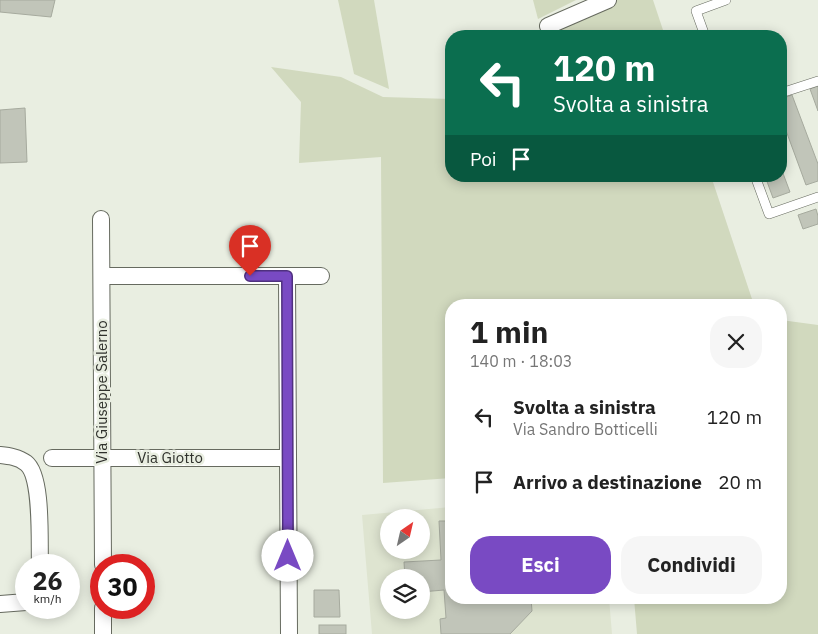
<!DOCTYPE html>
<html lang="it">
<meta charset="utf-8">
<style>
body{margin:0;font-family:"IBM Plex Sans",sans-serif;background:#f6f6f6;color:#222;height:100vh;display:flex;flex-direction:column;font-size:19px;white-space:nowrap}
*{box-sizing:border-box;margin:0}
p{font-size:16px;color:#767676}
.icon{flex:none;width:28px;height:28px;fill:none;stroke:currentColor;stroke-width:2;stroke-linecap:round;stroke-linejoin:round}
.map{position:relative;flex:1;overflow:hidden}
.drawer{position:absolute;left:445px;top:299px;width:342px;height:305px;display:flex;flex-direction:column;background:#fff;border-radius:20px;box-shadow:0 2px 12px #0003}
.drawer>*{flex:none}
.guide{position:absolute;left:445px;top:30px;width:342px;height:152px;border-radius:20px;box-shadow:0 2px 12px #0003;background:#0b6e4f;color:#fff;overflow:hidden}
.needle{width:32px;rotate:34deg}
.tools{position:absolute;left:380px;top:509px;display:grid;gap:10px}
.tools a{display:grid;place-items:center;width:50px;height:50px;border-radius:50%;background:#fff;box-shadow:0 2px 12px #0003;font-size:25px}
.speed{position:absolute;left:15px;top:554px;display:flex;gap:10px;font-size:25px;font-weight:700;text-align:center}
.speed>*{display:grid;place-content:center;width:65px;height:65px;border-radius:50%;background:#fff;box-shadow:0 2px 12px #0003;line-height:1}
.speed small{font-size:12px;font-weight:400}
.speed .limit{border:8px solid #d22;background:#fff;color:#111}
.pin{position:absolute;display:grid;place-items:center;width:42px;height:42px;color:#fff;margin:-51px -21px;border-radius:50% 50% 50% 0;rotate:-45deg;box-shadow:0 0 5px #0007}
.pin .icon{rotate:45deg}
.me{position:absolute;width:55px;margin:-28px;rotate:0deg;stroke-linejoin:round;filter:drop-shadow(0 0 4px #0008)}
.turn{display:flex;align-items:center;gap:18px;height:105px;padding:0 25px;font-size:22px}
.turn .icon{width:65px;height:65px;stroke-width:2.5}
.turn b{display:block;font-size:35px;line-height:42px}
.then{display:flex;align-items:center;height:48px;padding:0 25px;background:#0003;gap:10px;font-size:19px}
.round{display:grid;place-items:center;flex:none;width:52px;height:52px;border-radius:20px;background:#f6f6f6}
.headline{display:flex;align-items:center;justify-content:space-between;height:85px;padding:0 25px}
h1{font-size:30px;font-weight:800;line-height:38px}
.action{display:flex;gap:10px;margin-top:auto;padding:10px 25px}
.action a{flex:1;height:58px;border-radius:20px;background:#794ac3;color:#fff;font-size:20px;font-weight:800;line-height:58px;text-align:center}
.action a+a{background:#f6f6f6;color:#222}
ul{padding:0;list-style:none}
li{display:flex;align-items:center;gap:15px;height:65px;padding:0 25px}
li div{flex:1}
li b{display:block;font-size:19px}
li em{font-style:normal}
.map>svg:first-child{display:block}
.built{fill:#dee4d0;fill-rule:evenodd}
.green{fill:#d1d9be}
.building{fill:#c1c5b9;stroke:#a6aa9e}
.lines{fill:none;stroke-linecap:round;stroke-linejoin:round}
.lane-casing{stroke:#666a5f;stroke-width:10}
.street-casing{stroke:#666a5f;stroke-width:18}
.lane{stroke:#fff;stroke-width:9}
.street{stroke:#fff;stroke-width:16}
.route-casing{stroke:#4f307f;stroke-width:12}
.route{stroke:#794ac3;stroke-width:9}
.labels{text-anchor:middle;stroke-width:5;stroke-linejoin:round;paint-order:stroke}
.street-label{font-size:15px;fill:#2f312c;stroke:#e9eee1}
</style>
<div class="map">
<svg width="818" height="634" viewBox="0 0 818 634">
<rect width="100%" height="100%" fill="#e9eee1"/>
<path class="built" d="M451 507V598H609L612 634H372L362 515ZM389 518H421V550H389ZM389 578H421V610H389Z"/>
<g class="green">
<path d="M338 0H374L389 89 354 74Z"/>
<path d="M533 0H576L538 19Z"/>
<path d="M595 0H653L665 36H545Z"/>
<path d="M271 67 341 77 383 97 451 99V176H711L754 305H451V478L383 483 381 157 299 163 301 102Z"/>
<path d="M781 320 818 325V634H637L634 598H781Z"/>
</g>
<g class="building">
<path d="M0 0H55L51 17 0 12Z"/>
<path d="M818 86V111L810 89Z"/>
<path d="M792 95 818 164V181L806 185 781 117V99Z"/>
<path d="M25 108 27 162 0 163V110Z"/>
<path d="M781 168 790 192 773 198 765 176H781Z"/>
<path d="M816 209 818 216V224L803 229 798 215Z"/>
<path d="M439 521H451V598H531L532 611 510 634H441L440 619 446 618 444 590 421 592V578H405L404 562 441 560Z"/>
<path d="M314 590H339L340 617H314Z"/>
<rect x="319" y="625" width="27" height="9"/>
</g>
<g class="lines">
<g class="lane-casing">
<g id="lane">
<path d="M705 36 696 11 726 0"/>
<path d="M781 93 818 81"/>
<path d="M755 176 769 214 818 197"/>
</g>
</g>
<g class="street-casing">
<g id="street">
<path d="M548 26 608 0"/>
<path d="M101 219 103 565"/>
<path d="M102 276H321"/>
<path d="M287 276 289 634"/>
<path d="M0 455C9 456 18 457 26 463 43 476 39 543 40 565"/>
<path d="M52 458H288"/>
<path d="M0 604 26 602"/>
<path d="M103 608V634"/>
</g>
</g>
<use href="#lane" class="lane"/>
<use href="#street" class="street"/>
</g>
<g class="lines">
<g class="route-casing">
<path id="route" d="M250 276H287L288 556"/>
</g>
<use href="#route" class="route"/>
</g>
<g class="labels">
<g class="street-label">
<text transform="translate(102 392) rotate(-90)" y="5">Via Giuseppe Salerno</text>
<text x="170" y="463">Via Giotto</text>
</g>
</g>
</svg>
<div class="tools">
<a><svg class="needle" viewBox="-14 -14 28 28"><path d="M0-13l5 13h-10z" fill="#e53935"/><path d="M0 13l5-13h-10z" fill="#767676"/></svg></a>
<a><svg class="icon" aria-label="layers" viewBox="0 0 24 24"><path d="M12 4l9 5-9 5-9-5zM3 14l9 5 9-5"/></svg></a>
</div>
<div class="speed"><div>26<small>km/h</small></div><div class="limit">30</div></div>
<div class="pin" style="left:250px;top:276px;background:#d93025"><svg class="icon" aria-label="arrive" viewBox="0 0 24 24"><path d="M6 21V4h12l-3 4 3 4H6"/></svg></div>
<svg class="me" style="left:288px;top:556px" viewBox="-20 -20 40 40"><circle r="19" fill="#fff"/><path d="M0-13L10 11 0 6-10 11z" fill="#794ac3"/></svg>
<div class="guide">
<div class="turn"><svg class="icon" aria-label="left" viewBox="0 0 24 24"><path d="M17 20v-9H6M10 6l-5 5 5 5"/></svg><div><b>120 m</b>Svolta a sinistra</div></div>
<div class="then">Poi<svg class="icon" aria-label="arrive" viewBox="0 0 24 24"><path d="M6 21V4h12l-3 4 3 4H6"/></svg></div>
</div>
<section class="drawer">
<div class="headline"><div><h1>1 min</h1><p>140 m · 18:03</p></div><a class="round"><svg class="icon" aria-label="close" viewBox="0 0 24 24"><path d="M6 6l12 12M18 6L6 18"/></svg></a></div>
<ul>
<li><svg class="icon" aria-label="left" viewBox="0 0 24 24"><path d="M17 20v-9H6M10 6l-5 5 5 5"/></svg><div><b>Svolta a sinistra</b><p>Via Sandro Botticelli</p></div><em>120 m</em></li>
<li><svg class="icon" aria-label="arrive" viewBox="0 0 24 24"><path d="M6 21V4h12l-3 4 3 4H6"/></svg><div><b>Arrivo a destinazione</b></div><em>20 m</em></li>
</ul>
<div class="action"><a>Esci</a><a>Condividi</a></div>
</section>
</div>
